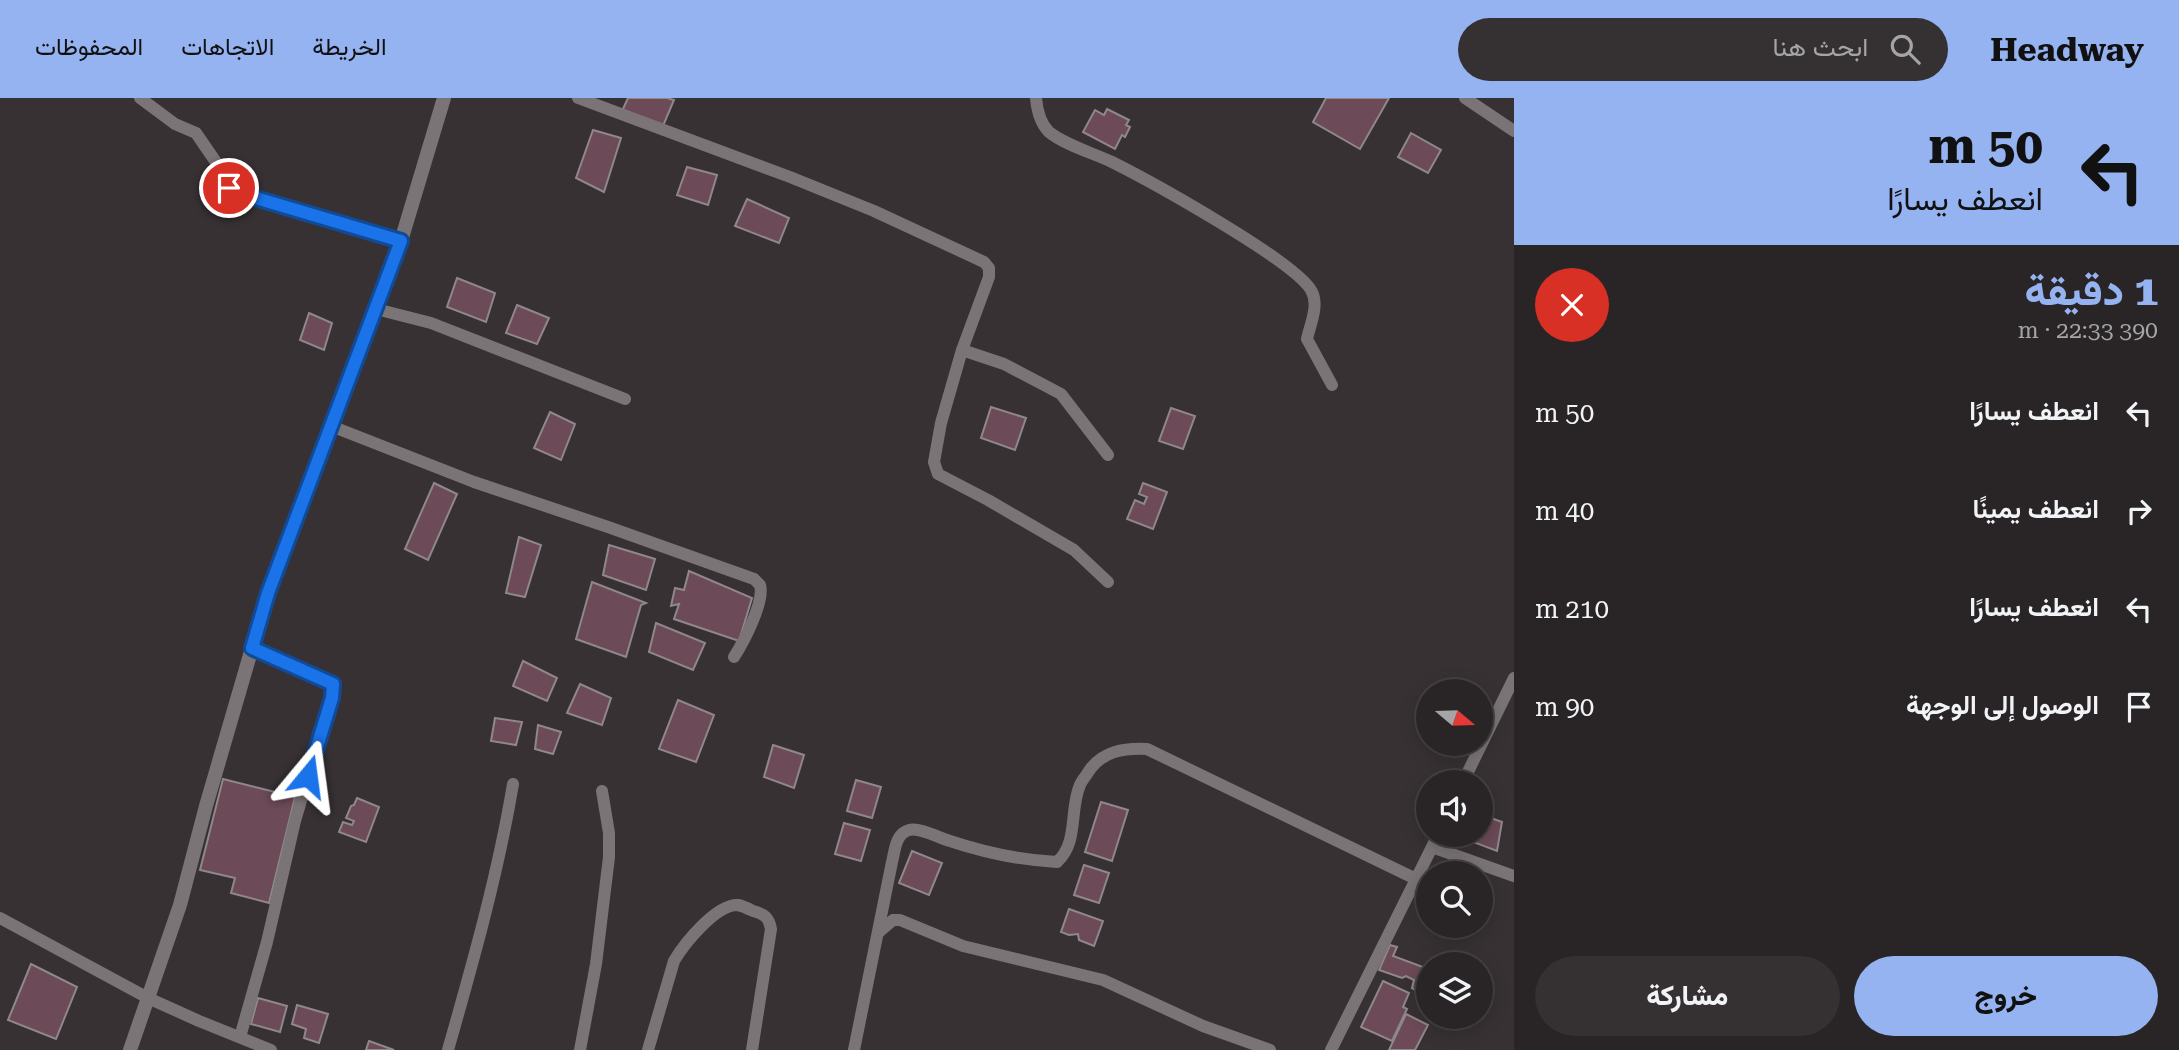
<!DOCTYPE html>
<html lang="ar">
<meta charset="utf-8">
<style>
body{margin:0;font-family:"Roboto Serif",Vazirmatn,serif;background:#353132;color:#f1f3f6;direction:rtl;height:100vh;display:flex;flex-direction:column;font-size:26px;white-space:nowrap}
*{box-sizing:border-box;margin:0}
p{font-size:23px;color:#a5a5a7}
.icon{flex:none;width:38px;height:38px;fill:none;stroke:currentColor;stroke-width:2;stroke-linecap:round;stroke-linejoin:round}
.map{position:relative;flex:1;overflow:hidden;direction:ltr}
.side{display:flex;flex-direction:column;background:#292526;width:665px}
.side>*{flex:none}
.banner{background:#95b2f1;color:#111;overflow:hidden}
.needle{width:46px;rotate:109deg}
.tools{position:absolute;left:1416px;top:581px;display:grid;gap:14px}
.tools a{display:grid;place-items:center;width:77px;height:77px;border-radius:50%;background:#292526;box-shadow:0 4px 18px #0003,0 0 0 2px #454243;font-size:35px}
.pin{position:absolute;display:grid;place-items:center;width:60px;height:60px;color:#fff;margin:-30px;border:4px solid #fff;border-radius:50%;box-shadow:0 2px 7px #0007}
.me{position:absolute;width:77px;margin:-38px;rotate:16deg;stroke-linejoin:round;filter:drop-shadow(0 0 5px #0008)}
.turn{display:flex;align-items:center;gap:24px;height:147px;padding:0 21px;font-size:32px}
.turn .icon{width:91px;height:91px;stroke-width:2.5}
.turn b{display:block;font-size:49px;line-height:60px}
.round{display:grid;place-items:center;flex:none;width:74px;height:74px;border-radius:37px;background:#353132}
.head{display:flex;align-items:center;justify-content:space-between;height:119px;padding:0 21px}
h1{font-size:42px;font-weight:800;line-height:52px;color:#95b2f1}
.button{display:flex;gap:14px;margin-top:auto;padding:14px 21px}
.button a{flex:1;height:80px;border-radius:42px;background:#95b2f1;color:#111;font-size:28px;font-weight:800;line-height:80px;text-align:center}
.button a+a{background:#353132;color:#f1f3f6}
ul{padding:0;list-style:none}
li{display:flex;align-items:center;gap:21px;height:98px;padding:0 21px}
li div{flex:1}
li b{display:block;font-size:26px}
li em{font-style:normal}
header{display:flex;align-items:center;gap:42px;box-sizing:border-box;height:98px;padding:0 35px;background:#95b2f1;color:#111}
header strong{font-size:33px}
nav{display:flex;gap:38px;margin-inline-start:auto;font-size:24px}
.search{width:490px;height:63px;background:#353132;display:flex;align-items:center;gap:18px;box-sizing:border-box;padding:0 24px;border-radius:38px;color:#a5a5a7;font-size:26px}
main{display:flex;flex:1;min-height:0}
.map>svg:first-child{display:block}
.building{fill:#6c4a58;stroke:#8f888a;stroke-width:2}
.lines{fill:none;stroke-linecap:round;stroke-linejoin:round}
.minor{stroke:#7b7477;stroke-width:12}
.tertiary{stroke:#7b7477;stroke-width:14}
.route-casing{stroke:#114b97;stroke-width:18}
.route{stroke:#1a73e8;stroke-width:12}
</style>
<header>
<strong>Headway</strong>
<div class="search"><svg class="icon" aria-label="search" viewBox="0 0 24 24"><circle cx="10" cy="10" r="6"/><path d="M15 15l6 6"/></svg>ابحث هنا</div>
<nav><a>الخريطة</a><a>الاتجاهات</a><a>المحفوظات</a></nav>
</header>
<main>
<section class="side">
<div class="banner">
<div class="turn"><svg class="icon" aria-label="left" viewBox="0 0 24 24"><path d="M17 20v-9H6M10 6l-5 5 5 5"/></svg><div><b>50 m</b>انعطف يسارًا</div></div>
</div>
<div class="head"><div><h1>1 دقيقة</h1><p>390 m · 22:33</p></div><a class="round" style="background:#d93025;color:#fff"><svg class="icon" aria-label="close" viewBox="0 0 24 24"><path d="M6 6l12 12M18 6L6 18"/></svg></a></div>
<ul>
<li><svg class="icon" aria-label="left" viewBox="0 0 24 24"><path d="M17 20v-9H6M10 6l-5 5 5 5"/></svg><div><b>انعطف يسارًا</b></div><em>50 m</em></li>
<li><svg class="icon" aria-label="right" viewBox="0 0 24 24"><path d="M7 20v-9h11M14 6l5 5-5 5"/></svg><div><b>انعطف يمينًا</b></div><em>40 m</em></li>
<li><svg class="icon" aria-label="left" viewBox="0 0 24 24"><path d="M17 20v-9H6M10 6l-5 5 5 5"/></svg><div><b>انعطف يسارًا</b></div><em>210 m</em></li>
<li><svg class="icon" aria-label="arrive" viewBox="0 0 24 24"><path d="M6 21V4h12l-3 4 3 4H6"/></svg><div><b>الوصول إلى الوجهة</b></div><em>90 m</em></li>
</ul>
<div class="button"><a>خروج</a><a>مشاركة</a></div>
</section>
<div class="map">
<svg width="1514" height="952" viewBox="0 0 1514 952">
<rect width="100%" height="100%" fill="#373133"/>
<g class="building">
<path d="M628 0H667L674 2 663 28 622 13Z"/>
<path d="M1326 0H1389L1360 51 1313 24Z"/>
<path d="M1107 11 1129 22 1126 27 1130 29 1125 39 1122 37 1115 51 1083 34 1095 12 1104 17Z"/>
<path d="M593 32 621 40 604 94 576 80Z"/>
<path d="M1411 35 1441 52 1428 75 1398 59Z"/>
<path d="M687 69 717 77 708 107 677 97Z"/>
<path d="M747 101 789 120 779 145 735 128Z"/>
<path d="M457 180 495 195 486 224 447 209Z"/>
<path d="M517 207 549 220 537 246 506 235Z"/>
<path d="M309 215 332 225 324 252 300 242Z"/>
<path d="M991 309 1026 320 1015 352 981 340Z"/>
<path d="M1171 310 1195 318 1183 351 1159 343Z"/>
<path d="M550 314 575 326 561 362 534 350Z"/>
<path d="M434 385 457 396 428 462 405 451Z"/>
<path d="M1143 385 1167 394 1153 431 1127 421 1135 402 1144 406 1147 399 1139 396Z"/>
<path d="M519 439 541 447 525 499 506 495Z"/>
<path d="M609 447 655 461 646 492 603 477Z"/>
<path d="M689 473 752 500 739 543 674 521 679 506 671 508 675 490 684 492Z"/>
<path d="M592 484 646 505 641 507 626 559 576 541Z"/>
<path d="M656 525 705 545 693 572 649 554Z"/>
<path d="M523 563 557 580 547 603 513 588Z"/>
<path d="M580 586 611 600 602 627 567 615Z"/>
<path d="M678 602 714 617 696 664 659 651Z"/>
<path d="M495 620 522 624 516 647 491 643Z"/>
<path d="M538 627 561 634 553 656 535 651Z"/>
<path d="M773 647 804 657 794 690 764 679Z"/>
<path d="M223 681 295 699 269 805 231 795 235 780 200 772Z"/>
<path d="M856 682 881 689 872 720 847 713Z"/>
<path d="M357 700 379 709 366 744 339 734 343 724 352 727 354 723 346 720 351 708 354 707Z"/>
<path d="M1101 704 1128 712 1112 763 1085 754Z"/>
<path d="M1480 716 1502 724 1497 753 1468 742 1470 737H1480Z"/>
<path d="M844 725 870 732 861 763 835 756Z"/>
<path d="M912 753 942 765 929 797 899 785Z"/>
<path d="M1084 767 1109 775 1099 805 1074 797Z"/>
<path d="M1069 811 1103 823 1094 848 1079 842 1078 836 1069 837 1061 834Z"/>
<path d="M1390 847 1397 849 1393 858 1423 869 1421 873 1428 877V900L1412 890 1414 882 1406 878 1402 880 1379 872Z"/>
<path d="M31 866 77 889 56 941 8 922Z"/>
<path d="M1383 883 1409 895 1403 909 1407 911 1392 943 1361 929Z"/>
<path d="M258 900 287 908 280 934 251 926Z"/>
<path d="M297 907 328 916 319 945 304 940 306 931 292 926Z"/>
<path d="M1406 916 1428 927 1415 952H1389Z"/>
<path d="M369 943 394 952H366Z"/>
</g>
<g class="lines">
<g class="minor">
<path d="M140 0 175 26 196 35 220 70 225 84 235 94 401 143"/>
<path d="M578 0 790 79 874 113 984 164 989 170V179L962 252 941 325 934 364 938 376 988 402 1074 452 1108 484"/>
<path d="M1036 0C1037 12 1040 25 1049 34 1065 47 1093 55 1112 64 1148 82 1299 165 1312 194 1319 208 1310 227 1307 241L1332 287"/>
<path d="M1465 0 1514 33"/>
<path d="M376 211 431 225 625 301"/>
<path d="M962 252 1004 266 1061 296 1108 357"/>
<path d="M331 328 474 384 608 429 754 481 760 487C765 504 743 545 734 559"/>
<path d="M1463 684 1514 580"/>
<path d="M1432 749 1514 778"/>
<path d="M0 820 148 900 199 923 271 952"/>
<path d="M879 834 893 822H900L963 848 1103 882 1203 928 1270 952"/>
<path d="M240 939 267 844 295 723 334 590 330 583 252 550"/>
<path d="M448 952C473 864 498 776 513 686"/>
<path d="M580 952 596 866 609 759V735L602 693"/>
<path d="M648 952 674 863C684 846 716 806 738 807 743 808 749 811 753 813 764 816 769 819 771 831L752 952"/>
<path d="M854 952 892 764C895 753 895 736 909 732 920 729 939 740 950 743 986 755 1019 762 1057 764 1079 744 1069 712 1080 687 1082 682 1086 678 1089 673 1102 653 1124 650 1147 651L1416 781"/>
<path d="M1331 952 1438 737"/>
</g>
<path class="tertiary" d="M130 952 180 807 206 708 268 495 401 143 444 0"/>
</g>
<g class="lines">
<g class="route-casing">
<path id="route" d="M229 90 235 94 401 143 268 495 252 550 333 586 332 600 308 678"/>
</g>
<use href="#route" class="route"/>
</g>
</svg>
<div class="tools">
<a><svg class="needle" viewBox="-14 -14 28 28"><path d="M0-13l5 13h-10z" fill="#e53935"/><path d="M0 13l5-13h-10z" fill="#a5a5a7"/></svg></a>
<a><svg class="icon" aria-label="sound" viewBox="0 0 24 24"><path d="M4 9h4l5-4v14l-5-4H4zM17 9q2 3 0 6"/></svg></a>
<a><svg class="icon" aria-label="search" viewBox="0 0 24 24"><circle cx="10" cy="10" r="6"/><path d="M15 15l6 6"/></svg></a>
<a><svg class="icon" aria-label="layers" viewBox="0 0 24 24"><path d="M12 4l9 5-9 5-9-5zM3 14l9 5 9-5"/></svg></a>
</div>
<div class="pin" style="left:229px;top:90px;background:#d93025"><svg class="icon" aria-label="arrive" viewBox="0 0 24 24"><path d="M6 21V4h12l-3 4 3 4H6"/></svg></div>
<svg class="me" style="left:308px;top:678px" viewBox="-20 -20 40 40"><path d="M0-17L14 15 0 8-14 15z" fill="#1a73e8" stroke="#fff" stroke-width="4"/></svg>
</div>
</main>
